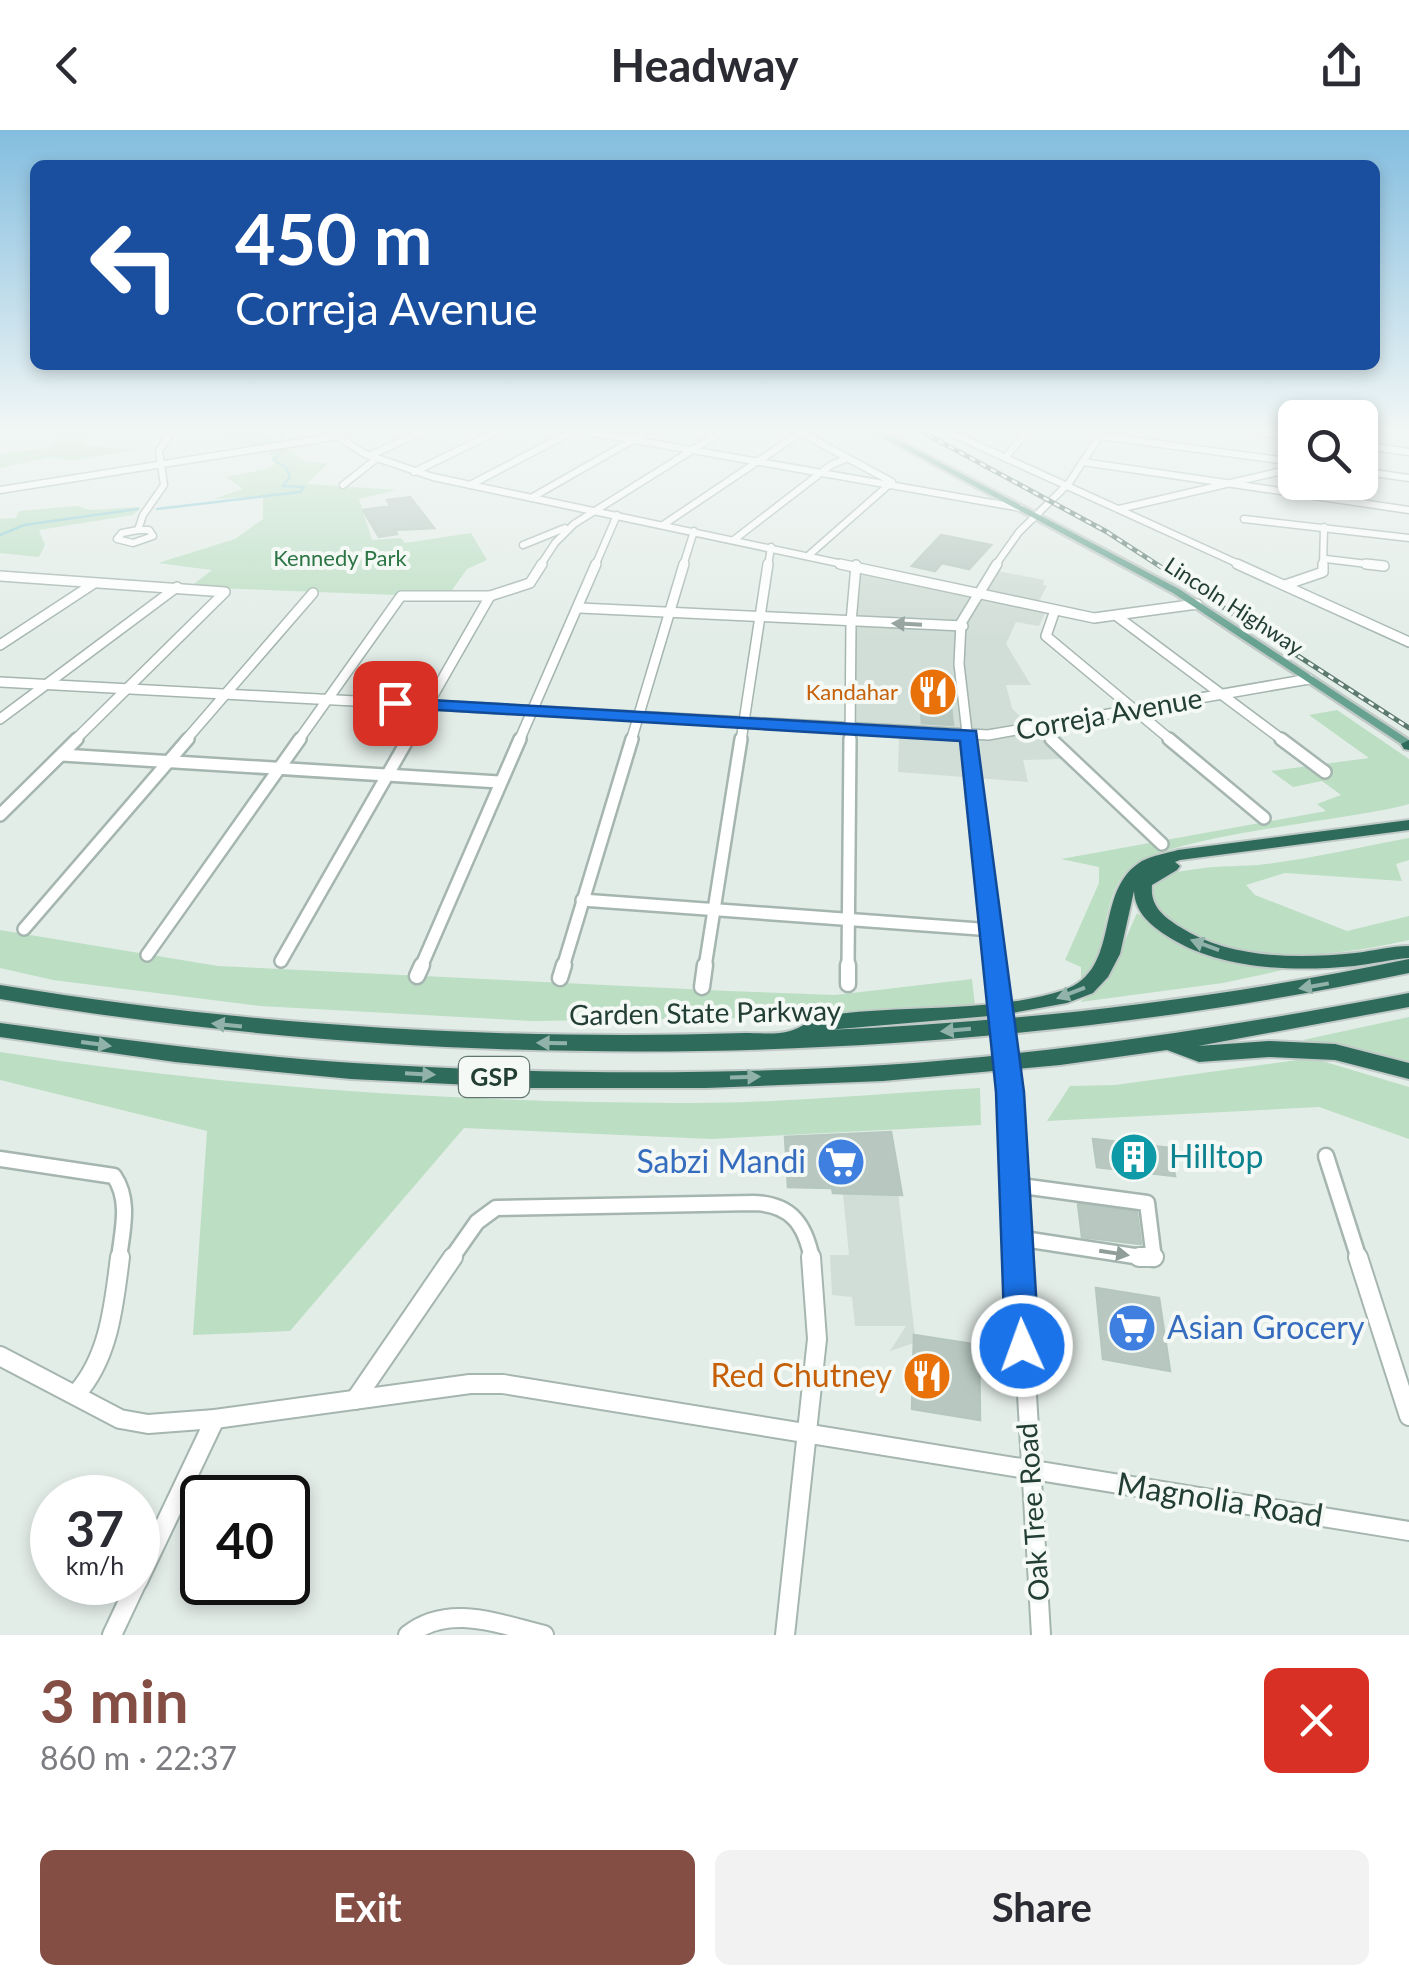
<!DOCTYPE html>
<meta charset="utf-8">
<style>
body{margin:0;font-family:Lato,sans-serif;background:#f2f2f3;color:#2b2b33;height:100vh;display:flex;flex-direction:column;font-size:38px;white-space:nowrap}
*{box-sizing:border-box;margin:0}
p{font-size:32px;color:#7c7c81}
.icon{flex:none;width:55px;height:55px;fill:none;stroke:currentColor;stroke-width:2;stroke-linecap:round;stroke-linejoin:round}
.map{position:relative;height:1505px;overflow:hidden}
.details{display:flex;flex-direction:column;background:#fff;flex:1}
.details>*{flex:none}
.guide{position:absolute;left:30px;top:30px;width:1350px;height:210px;border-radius:15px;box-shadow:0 5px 15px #0003;background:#1a4fa0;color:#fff;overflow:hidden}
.controls{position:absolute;left:1278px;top:270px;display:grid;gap:20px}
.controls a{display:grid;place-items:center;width:100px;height:100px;border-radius:15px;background:#fff;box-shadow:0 5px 15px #0003;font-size:50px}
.speed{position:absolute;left:30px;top:1345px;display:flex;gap:20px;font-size:50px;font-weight:700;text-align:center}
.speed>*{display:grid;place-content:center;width:130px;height:130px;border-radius:50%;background:#fff;box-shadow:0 5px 15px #0003;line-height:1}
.speed small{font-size:25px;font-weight:400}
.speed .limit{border:5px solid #111;border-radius:15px;background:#fff;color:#111}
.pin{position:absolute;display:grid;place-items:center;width:85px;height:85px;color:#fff;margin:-42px;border-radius:20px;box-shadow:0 5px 15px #0006}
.me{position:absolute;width:110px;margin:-55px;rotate:358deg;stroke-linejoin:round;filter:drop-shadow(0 0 8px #0008)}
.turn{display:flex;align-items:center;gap:35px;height:210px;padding:0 40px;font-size:45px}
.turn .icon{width:130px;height:130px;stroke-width:2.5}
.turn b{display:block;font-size:70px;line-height:85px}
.round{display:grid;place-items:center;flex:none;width:105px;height:105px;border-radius:15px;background:#f2f2f3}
.head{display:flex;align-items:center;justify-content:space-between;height:170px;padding:0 40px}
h1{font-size:60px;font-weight:700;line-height:75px;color:#854e45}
.cta{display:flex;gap:20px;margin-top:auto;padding:20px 40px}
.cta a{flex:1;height:115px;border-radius:15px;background:#854e45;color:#fff;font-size:40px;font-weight:700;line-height:115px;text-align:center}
.cta a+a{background:#f2f2f3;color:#2b2b33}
header{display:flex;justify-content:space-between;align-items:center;height:130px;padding:0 40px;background:#fff;font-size:45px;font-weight:700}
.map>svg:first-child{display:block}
.built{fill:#d1ddd7}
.green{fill:#bcdec3}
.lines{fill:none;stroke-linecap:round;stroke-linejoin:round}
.stream{stroke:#8bcbd2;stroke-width:2.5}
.building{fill:#b8c8c1;stroke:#b5c7be;stroke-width:2.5}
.minor-far4-casing{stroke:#a5b5af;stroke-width:9}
.minor-far3-casing{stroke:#a5b5af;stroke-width:12}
.minor-far2-casing{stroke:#a5b5af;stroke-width:16}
.minor-far1-casing{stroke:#a5b5af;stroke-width:19}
.minor-casing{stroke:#a5b5af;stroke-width:22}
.major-casing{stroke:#c1c9c6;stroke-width:5}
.highway-casing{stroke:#c1c9c6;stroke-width:4}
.minor-far4{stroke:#fff;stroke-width:6}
.minor-far3{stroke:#fff;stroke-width:9}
.minor-far2{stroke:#fff;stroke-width:11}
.minor-far1{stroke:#fff;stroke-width:14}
.minor{stroke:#fff;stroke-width:18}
.major{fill:#67a290;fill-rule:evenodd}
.highway{fill:#2e6b5b;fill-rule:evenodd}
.rail-casing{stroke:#5d7a71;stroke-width:5}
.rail{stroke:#f4f9f6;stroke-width:2.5;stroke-dasharray:6;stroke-linecap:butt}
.minor-bridge-casing{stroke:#a5b5af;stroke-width:19;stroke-linecap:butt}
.minor-bridge{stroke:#fff;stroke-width:14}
.oneway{fill:#909e9a}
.oneway2{fill:#91b2a8}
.route{fill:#1a73e8;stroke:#114b97;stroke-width:2.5}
.labels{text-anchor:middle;stroke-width:8;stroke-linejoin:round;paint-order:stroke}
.far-park-label{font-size:22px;fill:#2c7545;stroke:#f4f9f6}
.far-street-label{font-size:22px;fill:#223e35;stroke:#f4f9f6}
.far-food-label{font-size:22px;fill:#c56008;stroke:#f4f9f6;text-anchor:end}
.shield{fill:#f4f9f6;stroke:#61766f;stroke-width:2.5}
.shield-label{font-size:25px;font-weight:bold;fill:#223e35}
.street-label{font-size:28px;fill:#223e35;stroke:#f4f9f6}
.near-culture-label{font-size:32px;fill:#0d838f;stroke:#f4f9f6;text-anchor:start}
.near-shop-label{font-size:32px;fill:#366cbe;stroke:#f4f9f6;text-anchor:end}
.near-food-label{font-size:32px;fill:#c56008;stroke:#f4f9f6;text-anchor:end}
.near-street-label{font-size:32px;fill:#223e35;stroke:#f4f9f6}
</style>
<header><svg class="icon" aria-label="back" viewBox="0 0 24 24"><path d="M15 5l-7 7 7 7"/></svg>Headway<svg class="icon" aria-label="share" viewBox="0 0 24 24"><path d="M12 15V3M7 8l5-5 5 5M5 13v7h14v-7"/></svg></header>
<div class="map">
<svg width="1409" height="1505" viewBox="0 0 1409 1505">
<rect width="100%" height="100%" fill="#e3ede8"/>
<g class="built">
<path d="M853 440 977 464 992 440 1044 450 1043 455 1047 456 1039 471 1046 481 1039 496 1016 492 1006 514 1031 555H1006L1012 578 1061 629 1023 630 1028 652 898 642 899 601 851 598Z"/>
<path d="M891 1002 915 1206 979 1215 980 1290 912 1279 914 1213 890 1221 906 1196H855L852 1167 832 1165 830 1125H849L843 1064 833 1063 832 1058 788 1057 785 1007Z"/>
</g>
<g class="green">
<path d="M61 299H97L84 316 139 319 77 330 48 328 0 338V324L48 318Z"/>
<path d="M229 299H261L305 332 328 333 307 354 396 360 359 369 372 410 401 408 405 413 471 403 487 430 467 439 447 467 190 457 212 440 158 433 235 409 263 389V366L214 369 243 359 226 347 267 339 277 332 265 319 222 310Z"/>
<path d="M77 376 89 380 141 377 133 385 39 400 45 415 39 427 0 423V389L16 388 19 381Z"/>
<path d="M1337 580 1409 629V674C1350 691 1162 705 1128 740 1099 769 1111 822 1081 851V837L1065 830 1099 753V737L1061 729 1326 681 1317 674 1341 665 1322 651 1293 657 1271 641 1369 628 1309 585Z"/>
<path d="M1409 708V730L1396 734 1402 751 1285 743 1246 755 1255 765 1347 801 1409 786V810C1339 826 1224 842 1165 788 1155 779 1148 767 1155 755 1162 742 1184 741 1197 739 1219 735 1243 737 1266 734 1314 728 1361 717 1409 708Z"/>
<path d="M1137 783 1161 800 1297 837 1223 853 1080 872 1107 851Z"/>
<path d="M0 800 218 836 728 861 835 865 972 849 975 876 792 887 533 891 260 876 53 850 0 838Z"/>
<path d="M1409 887V937L1303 910Z"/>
<path d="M0 922C226 957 449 972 678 973 778 974 880 963 980 958L981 995 711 1009 464 998 290 1201 193 1205 207 1001 0 950Z"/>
<path d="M1312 928 1409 957V1009L1319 977 1047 991 1070 956 1115 955Z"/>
</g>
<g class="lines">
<g class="stream">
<path d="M279 299 283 313"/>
<path d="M157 379 300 362 304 357 283 356 290 347 286 337 273 330 284 318"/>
<path d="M0 405 24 395 138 379"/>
</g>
</g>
<g class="building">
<path d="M410 367 434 398 395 400 397 404 379 407 363 380 390 376 387 370Z"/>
<path d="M941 405 991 415 969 439 942 433 935 441 912 436Z"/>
<path d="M919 559 949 560 953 595 922 593Z"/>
<path d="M891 1002 902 1065 833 1063 832 1058 788 1057 785 1007Z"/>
<path d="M1093 1009 1169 1018 1175 1046 1097 1037Z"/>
<path d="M1078 1074 1137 1082 1141 1114 1082 1107Z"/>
<path d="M1096 1158 1159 1168 1170 1241 1103 1229Z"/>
<path d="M914 1205 979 1215 980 1290 912 1279Z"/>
</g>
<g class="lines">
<g class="minor-far4-casing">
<g id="minor-far4">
<path d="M326 299 365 324 433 347 852 436"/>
<path d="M572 299 1021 378"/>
<path d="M794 299 892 352 809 425"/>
<path d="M942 299 1243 436"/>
<path d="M1239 299 1295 307"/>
<path d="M1100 306 1295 332"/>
<path d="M1360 315 1409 322"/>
<path d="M369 326 428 299"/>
<path d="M1005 328 1029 299"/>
<path d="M1083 332 1409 380"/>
<path d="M1360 341 1409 348"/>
<path d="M414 342 502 299"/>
<path d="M343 355 376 329"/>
<path d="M470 355 577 299"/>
<path d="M0 360 333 307"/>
<path d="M531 368 652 299"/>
<path d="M1119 379 1295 338"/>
<path d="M1244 389 1409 408"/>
<path d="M663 395 800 303"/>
<path d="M138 400 143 385 164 355 159 321 173 299"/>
<path d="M138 400H149L153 406 133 413 117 409 122 403Z"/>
<path d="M735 409 831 335 846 329"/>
<path d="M523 415 565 398"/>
<path d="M1326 429 1384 436"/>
<path d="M540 436 555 413 574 394 726 299"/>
<path d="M595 436 617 385"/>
<path d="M683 436 694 401"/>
<path d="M768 436 771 417"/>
<path d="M995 436 1019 402 1069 353 1104 299"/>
<path d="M1323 436 1324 397"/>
</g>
</g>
<g class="minor-far3-casing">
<g id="minor-far3">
<path d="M840 434 1094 488 1197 474"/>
<path d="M1237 434 1409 512"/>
<path d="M1366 434 1384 436"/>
<path d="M0 446 225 462 74 611"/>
<path d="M1285 455 1323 442V434"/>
<path d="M580 478 963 496"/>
<path d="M1055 480 1046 506 1172 611"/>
<path d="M1118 487 1284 611"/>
<path d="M0 515 93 454"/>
<path d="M0 552 988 605 1309 549"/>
<path d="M0 589 177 457"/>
<path d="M1039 597 1054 611"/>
<path d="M185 611 313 463"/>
<path d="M298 611 401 466H490L530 453 542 434"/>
<path d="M407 611 490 466"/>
<path d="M519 611 596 434"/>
<path d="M631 611 684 434"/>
<path d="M741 611 768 434"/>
<path d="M850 611 851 492 856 435"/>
<path d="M968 611 959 534 961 493 997 434"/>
</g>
</g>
<g class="minor-far2-casing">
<g id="minor-far2">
<path d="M968 609 996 837"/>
<path d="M1051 609 1162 714"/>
<path d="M1169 609 1264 688"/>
<path d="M1281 609 1325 642"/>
<path d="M62 625 499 652"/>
<path d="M0 685 77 609"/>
<path d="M582 770 993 800"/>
<path d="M24 799 188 609"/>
<path d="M147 825 300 609"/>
<path d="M281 831 408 609"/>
<path d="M421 837 520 609"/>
<path d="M563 837 632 609"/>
<path d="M705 837 741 609"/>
<path d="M848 837 850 609"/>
</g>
</g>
<g class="minor-far1-casing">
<g id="minor-far1">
<path d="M996 835 998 852"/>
<path d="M417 846 422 835"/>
<path d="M560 848 564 835"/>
<path d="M848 854V835"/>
<path d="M702 857 705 835"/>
<path d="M1010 961 1020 1129"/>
<path d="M1326 1026 1359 1129"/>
<path d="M0 1029 114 1046C131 1071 122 1101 119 1129"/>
<path d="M1014 1055 1147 1073 1154 1129 1017 1108"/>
<path d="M451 1129 477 1092 496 1078 753 1073C791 1074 805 1094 812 1129"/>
</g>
</g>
<g class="minor-casing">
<g id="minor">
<path d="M1019 1127 1041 1505"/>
<path d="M1139 1127H1154"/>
<path d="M1358 1127 1409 1286"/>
<path d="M0 1226 120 1289 148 1294 215 1289 470 1254H503L1409 1401"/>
<path d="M76 1264C109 1228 114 1175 120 1127"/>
<path d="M355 1270 453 1127"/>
<path d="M138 1451 215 1289"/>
<path d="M112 1505 137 1452"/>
<path d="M408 1505C449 1473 498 1494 544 1505"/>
<path d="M785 1505 817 1209 811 1127"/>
</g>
</g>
<g class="major-casing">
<path id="major" d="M868 299H877L1179 459 1409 610V619L1173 463Z"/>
</g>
<g class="highway-casing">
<g id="highway">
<path d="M1409 610V620L1404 619 1401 614Z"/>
<path d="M1409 690V700L1180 730 1175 732 1180 736 1177 740 1152 755C1150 776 1163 786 1180 797 1229 829 1299 829 1355 823 1373 821 1391 816 1409 816V828C1391 829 1373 834 1354 836 1292 842 1217 840 1164 804 1148 793 1135 781 1134 761L1120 824 1108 847 1093 863 1067 873 1001 885 827 900C1023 892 1217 869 1409 829V843C952 939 461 946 0 869V855C207 889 414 905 624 905 664 905 705 904 745 903 759 903 777 905 790 901 802 898 811 888 824 886 899 874 992 884 1064 860 1123 839 1092 761 1142 731 1152 726 1167 723 1178 720Z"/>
<path d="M1409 863V877L1198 916 1269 911 1335 914 1409 933V949L1335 930 1269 927 1199 932 1167 920 1060 935 883 951 706 958H528L351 949 175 932 0 907V893C118 909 235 925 354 933 530 944 708 946 884 935 1061 923 1235 896 1409 863Z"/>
</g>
</g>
<use href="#minor-far4" class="minor-far4"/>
<use href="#minor-far3" class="minor-far3"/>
<use href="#minor-far2" class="minor-far2"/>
<use href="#minor-far1" class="minor-far1"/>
<use href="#minor" class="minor"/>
<use href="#major" class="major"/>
<use href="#highway" class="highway"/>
<g class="rail-casing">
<path id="rail" d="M917 299 1107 402 1409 598"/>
</g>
<use href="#rail" class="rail"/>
<g class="minor-bridge-casing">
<path id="minor-bridge" d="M998 852 1010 961"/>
</g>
<use href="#minor-bridge" class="minor-bridge"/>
</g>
<defs><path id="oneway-solid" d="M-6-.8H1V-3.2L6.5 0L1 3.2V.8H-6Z" transform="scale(2.5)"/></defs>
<g class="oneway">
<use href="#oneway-solid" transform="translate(907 494) rotate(-177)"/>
<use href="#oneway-solid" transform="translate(1114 1123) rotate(9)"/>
</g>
<g class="oneway2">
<use href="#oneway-solid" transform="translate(1205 815) rotate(-160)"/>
<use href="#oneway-solid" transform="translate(1314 856) rotate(170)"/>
<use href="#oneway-solid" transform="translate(1071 863) rotate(159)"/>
<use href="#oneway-solid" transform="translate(227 895) rotate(-174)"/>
<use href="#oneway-solid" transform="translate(956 900) rotate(175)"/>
<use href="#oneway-solid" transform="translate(552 913) rotate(-179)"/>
<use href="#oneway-solid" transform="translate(96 914) rotate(8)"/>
<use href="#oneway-solid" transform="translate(420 944) rotate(3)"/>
<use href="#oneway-solid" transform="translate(745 947) rotate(-2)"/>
</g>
<linearGradient id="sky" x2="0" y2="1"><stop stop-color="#83bddf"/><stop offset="0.59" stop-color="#f2f7f5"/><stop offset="1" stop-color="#f2f7f5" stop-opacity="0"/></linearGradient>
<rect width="1409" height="510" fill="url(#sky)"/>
<path class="route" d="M395 568 976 601 1024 962 1039 1216 1034 1227 1022 1232 1010 1227 1005 1216 996 962 960 611 389 577 386 573Z"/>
<defs>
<g id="restaurant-disc" transform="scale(2.5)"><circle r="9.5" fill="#e8710a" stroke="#f4f9f6"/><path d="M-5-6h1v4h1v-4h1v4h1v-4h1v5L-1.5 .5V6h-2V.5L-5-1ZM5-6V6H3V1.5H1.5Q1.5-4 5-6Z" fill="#fff"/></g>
<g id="building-disc" transform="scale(2.5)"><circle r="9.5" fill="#0f9aa8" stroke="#f4f9f6"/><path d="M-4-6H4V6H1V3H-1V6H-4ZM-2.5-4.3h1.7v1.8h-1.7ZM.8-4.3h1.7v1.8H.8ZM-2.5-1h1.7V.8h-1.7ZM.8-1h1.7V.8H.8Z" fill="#fff"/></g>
<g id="supermarket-disc" transform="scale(2.5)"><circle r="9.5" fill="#3f7fe0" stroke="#f4f9f6"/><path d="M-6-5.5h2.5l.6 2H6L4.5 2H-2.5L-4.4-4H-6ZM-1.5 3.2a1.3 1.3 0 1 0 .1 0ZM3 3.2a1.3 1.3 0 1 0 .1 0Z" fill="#fff"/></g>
</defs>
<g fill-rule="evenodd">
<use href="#restaurant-disc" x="933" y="562"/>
<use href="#building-disc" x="1134" y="1027"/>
<use href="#supermarket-disc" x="841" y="1032"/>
<use href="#supermarket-disc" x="1132" y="1198"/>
<use href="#restaurant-disc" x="927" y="1246"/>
</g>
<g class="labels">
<g class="far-park-label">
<text x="340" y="436">Kennedy Park</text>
</g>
<g class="far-street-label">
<text transform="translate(1234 476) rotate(33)" y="8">Lincoln Highway</text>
</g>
<g class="far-food-label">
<text x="898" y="570">Kandahar</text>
</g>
<rect class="shield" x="459" y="927" width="70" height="40" rx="8"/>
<g class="shield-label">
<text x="494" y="956">GSP</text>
</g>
<g class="street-label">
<text transform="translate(1109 584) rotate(-10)" y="10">Correja Avenue</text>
<text transform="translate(705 883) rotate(-1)" y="10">Garden State Parkway</text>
<text transform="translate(1033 1382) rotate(-94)" y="10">Oak Tree Road</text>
</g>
<g class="near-culture-label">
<text x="1169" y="1038">Hilltop</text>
</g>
<g class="near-shop-label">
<text x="806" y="1043">Sabzi Mandi</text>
<text x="1167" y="1209" text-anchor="start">Asian Grocery</text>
</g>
<g class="near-food-label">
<text x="892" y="1257">Red Chutney</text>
</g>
<g class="near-street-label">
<text transform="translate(1220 1370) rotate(9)" y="11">Magnolia Road</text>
</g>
</g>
</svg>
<div class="controls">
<a><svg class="icon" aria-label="search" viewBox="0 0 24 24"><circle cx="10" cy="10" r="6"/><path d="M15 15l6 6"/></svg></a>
</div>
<div class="speed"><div>37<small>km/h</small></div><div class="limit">40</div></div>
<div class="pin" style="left:395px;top:573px;background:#d93025"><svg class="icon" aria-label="arrive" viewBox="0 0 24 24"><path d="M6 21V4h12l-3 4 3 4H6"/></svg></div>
<svg class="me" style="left:1022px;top:1216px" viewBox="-20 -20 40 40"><circle r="17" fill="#1a73e8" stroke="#fff" stroke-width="3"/><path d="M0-11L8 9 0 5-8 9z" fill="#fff"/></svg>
<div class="guide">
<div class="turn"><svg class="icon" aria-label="left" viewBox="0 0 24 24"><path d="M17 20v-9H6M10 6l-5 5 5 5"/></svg><div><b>450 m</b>Correja Avenue</div></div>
</div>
</div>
<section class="details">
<div class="head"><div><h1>3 min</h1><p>860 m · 22:37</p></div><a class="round" style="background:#d93025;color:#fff"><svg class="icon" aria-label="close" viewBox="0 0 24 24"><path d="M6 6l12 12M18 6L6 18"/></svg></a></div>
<div class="cta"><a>Exit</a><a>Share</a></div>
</section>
